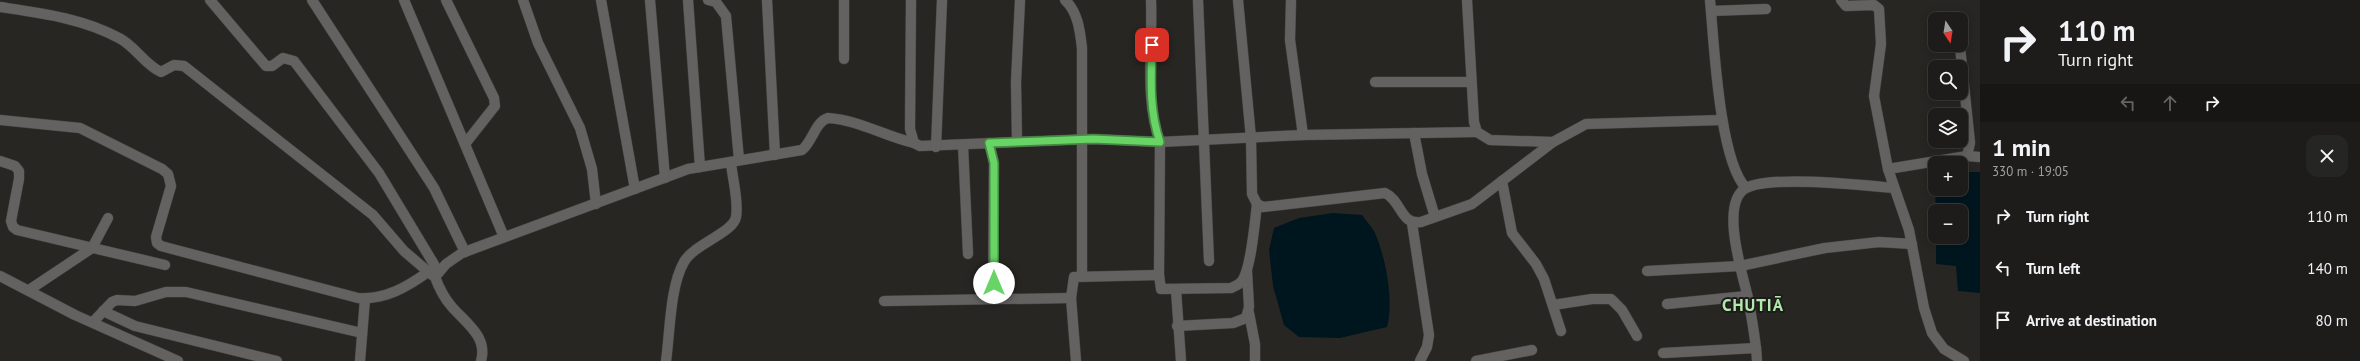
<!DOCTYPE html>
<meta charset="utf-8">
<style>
body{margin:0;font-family:"PT Sans",sans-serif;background:#252523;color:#f1f3f6;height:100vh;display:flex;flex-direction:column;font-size:15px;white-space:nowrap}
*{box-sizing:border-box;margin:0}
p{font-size:13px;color:#a0a1a2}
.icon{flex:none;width:22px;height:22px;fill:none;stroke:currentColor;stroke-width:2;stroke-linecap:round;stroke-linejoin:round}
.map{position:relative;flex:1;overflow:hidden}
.panel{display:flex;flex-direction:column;background:#1d1c1a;width:380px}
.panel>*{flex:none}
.hud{background:#1d1c1a;color:#f1f3f6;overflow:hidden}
.needle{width:26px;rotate:168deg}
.fabs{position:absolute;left:1928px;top:12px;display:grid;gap:8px}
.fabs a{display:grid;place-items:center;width:40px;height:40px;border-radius:8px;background:#1d1c1a;box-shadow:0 2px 10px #0003,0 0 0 1px #3b3a39;font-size:20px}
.pin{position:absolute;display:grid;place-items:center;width:34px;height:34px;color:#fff;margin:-17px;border-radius:8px;box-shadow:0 2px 6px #0006}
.me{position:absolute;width:44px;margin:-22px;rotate:0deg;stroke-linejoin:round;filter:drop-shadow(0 0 3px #0008)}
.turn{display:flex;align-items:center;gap:14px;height:84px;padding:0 12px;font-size:18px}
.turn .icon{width:52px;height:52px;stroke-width:2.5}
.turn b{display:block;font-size:28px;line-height:34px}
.lanes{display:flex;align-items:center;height:38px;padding:0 12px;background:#0003;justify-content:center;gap:20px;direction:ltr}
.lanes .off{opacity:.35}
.round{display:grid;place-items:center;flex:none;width:42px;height:42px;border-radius:12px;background:#252523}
.headline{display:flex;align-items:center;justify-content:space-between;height:68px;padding:0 12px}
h1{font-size:24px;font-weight:700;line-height:30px}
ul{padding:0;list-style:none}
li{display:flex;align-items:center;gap:12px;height:52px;padding:0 12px}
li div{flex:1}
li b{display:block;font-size:15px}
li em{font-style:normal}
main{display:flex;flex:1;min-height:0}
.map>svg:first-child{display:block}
.water{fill:#00161e}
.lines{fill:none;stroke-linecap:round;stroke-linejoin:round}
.minor-casing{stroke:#444341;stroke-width:11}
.minor{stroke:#646260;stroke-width:10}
.route-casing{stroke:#448a42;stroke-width:10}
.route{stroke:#68d465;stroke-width:7}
.labels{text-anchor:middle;stroke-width:4;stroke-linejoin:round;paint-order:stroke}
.district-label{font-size:17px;font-weight:bold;letter-spacing:1px;fill:#b1e9ac;stroke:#1d1c1a}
</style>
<main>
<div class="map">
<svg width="1980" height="361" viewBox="0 0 1980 361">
<rect width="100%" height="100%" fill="#272623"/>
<g class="water">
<path d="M1961 172H1980V293L1958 291 1956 266 1936 264V237H1961V211H1936L1935 189H1961Z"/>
<path d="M1333 213 1362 215C1366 221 1372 227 1375 233 1386 258 1394 302 1387 327L1340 338 1299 337 1284 325 1273 286 1269 250 1274 228 1299 218Z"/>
</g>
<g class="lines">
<g class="minor-casing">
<g id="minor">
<path d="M210 0 266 66H272L283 58 294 61 379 173 438 271"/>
<path d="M312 0 434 188 465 252"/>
<path d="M404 0 504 237"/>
<path d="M446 0 494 98 495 106 491 111 465 144"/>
<path d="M523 0 538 43 580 128 592 169 596 204"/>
<path d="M601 0 635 189"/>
<path d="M650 0 665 178"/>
<path d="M688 0 700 167"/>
<path d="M708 0 716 2 726 16 739 160"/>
<path d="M767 0 775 155"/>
<path d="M911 0 910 129 914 143 920 146 1093 139 1160 142 1303 135 1477 132"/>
<path d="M1065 0C1078 12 1080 31 1082 48V276"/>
<path d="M1151 0C1153 47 1144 97 1160 142L1159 275 1161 289 1231 288C1235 286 1239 285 1242 281 1251 269 1255 221 1257 204"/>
<path d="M1198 0 1209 261"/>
<path d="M1238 0 1251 138 1252 194 1257 204 1263 207 1385 193C1402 201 1400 225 1421 222L1472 204 1553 142 1586 124 1722 120"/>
<path d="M1291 0 1290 40 1303 135"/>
<path d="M1467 0 1474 122 1477 132 1490 140 1553 142"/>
<path d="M1710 0C1714 42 1719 160 1746 188"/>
<path d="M1841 0 1846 6 1874 5 1879 9 1881 44 1874 96 1888 169 1909 230 1924 308 1932 333 1944 349 1964 361"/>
<path d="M0 7C40 13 82 18 119 38 135 46 145 65 161 72L174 65 184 66 373 215 404 251 432 275"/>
<path d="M1711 11 1766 9"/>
<path d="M844 59V0"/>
<path d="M1375 82H1471"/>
<path d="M0 120 80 128 162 169 168 174 171 186 156 237 157 243 161 246 358 298C385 300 407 287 428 272"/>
<path d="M1414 133 1422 174 1435 217"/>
<path d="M1017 141 1016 82 1020 0"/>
<path d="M989 143 994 163 993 299"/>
<path d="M963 145 968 254"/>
<path d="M936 147 942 0"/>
<path d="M1967 156 1980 157"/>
<path d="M0 161 15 166 19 171V179L11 221 13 227 17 230 165 265"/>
<path d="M1888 169 1967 156 1970 143 1960 47"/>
<path d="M1502 181 1512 233 1536 264 1544 279 1561 331"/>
<path d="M1412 223 1429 335 1427 347 1420 361"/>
<path d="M1647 271 1740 266 1825 248 1879 242 1912 244"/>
<path d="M0 276 75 315 178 361"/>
<path d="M29 290 92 248 108 218"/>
<path d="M1176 290 1181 361"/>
<path d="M884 301 1071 298"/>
<path d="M1667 304 1747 296"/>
<path d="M1553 305 1592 299H1611L1622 310 1637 336"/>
<path d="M103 311 135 326 277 361"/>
<path d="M1249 313 1255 344V361"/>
<path d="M93 322 112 302 117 300 135 301 166 292H186L362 333"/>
<path d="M1177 326 1233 323 1246 318 1249 307 1247 271"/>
<path d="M1663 353 1756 348"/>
<path d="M360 361 365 299"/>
<path d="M481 361C488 337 466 323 452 307 445 299 439 288 435 277L446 264 462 253 688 169 802 150C813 141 815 122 828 118 859 120 884 136 914 143"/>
<path d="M666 361C670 332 670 286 684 262 694 244 733 233 736 217 739 200 732 178 731 162"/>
<path d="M1076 361 1071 298 1074 277 1159 275"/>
<path d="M1476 361 1532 350"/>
<path d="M1757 361C1756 340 1752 319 1748 298 1743 275 1719 203 1746 188 1771 175 1863 185 1894 188"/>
</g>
</g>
<use href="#minor" class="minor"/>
</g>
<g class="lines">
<g class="route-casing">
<path id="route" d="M994 283V163L989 143 1093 139 1160 142C1149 111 1151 78 1152 45"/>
</g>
<use href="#route" class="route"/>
</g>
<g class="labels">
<g class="district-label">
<text x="1753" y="311">CHUTIĀ</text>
</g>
</g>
</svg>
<div class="fabs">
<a><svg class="needle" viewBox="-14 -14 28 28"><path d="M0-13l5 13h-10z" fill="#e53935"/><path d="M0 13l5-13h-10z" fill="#a0a1a2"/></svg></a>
<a><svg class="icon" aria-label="search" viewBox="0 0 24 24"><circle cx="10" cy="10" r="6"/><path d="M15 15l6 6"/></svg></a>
<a><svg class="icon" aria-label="layers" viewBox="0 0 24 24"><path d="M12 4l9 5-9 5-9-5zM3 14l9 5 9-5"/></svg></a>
<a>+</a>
<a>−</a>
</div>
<div class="pin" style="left:1152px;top:45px;background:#d93025"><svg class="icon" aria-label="arrive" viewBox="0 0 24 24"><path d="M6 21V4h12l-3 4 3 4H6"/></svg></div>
<svg class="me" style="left:994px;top:283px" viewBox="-20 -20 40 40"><circle r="19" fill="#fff"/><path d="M0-13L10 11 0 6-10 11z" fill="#68d465"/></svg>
</div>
<section class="panel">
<div class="hud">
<div class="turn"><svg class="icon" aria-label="right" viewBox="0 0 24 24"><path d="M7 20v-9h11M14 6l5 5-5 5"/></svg><div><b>110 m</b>Turn right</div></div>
<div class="lanes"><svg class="icon off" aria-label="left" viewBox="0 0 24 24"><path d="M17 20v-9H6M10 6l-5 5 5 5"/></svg><svg class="icon off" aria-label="ahead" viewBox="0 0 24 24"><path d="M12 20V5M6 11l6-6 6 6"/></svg><svg class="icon" aria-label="right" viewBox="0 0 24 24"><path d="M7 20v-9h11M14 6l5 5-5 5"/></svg></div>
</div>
<div class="headline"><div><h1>1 min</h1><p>330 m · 19:05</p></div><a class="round"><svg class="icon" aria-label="close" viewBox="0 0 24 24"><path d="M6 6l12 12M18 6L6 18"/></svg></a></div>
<ul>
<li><svg class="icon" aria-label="right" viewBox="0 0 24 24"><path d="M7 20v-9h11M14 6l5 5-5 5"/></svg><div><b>Turn right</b></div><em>110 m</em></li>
<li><svg class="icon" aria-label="left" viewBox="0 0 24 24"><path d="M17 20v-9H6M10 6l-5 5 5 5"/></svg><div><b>Turn left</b></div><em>140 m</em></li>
<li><svg class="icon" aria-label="arrive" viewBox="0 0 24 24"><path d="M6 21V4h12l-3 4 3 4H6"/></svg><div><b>Arrive at destination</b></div><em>80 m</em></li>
</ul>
</section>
</main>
